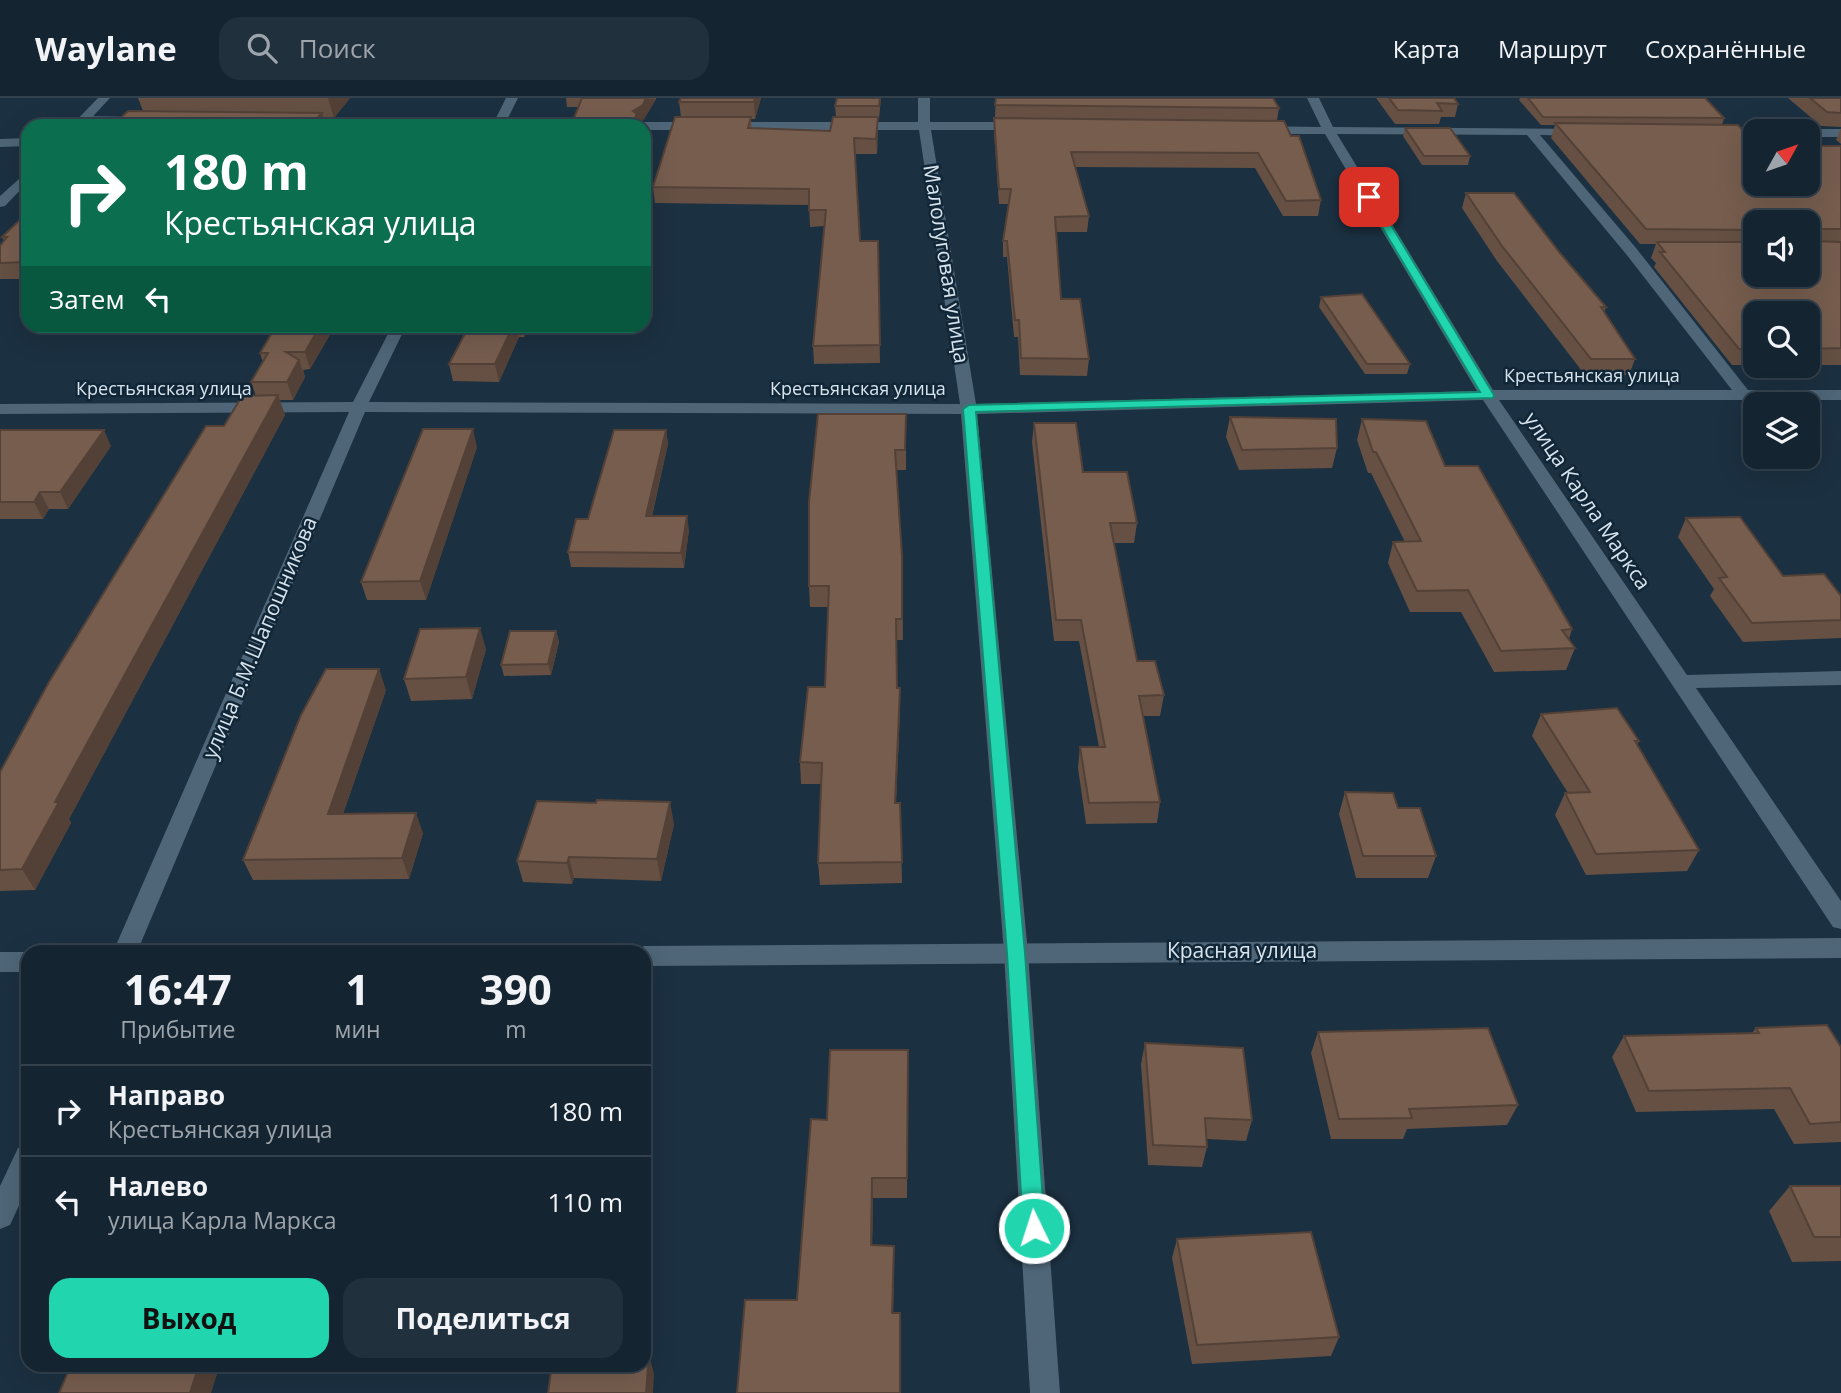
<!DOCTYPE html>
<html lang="ru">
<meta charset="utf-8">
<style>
body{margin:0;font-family:"Open Sans",sans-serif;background:#21303d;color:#f1f3f6;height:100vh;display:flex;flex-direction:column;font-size:26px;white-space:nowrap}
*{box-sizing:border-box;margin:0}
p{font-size:23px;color:#9da4ab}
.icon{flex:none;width:38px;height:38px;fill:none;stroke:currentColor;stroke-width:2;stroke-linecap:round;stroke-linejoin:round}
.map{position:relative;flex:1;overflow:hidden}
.details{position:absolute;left:21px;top:847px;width:630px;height:427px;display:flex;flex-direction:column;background:#142431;border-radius:21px;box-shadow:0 7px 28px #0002,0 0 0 2px #33414d}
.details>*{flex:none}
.banner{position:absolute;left:21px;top:21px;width:630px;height:214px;border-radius:21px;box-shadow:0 7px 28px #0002,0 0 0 2px #33414d;background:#0b6e4f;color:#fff;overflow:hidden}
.needle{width:46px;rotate:50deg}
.controls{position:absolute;left:1743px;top:21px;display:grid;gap:14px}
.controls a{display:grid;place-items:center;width:77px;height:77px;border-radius:14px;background:#142431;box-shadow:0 7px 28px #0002,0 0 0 2px #33414d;font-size:35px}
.pin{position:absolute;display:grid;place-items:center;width:60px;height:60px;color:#fff;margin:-30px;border-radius:14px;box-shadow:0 4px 10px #0006}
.me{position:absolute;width:77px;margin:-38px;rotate:356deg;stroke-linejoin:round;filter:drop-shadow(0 0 5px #0008)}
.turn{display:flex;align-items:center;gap:24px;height:147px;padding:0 28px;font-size:32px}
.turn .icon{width:91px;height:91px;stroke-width:2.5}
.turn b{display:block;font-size:49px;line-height:60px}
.then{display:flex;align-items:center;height:66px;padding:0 28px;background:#0003;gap:14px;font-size:26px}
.eta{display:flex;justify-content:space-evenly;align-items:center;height:119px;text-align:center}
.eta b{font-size:42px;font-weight:700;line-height:49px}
.cta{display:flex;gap:14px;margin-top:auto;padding:14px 28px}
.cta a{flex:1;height:80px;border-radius:21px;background:#21d5af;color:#111;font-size:28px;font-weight:700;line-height:80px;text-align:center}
.cta a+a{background:#21303d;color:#f1f3f6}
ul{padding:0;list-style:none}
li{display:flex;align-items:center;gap:21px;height:91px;padding:0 28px;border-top:2px solid #33414d}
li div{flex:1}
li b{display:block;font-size:26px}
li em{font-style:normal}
header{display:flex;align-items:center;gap:42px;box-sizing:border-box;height:98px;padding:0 35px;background:#142431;border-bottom:2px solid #33414d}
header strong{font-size:33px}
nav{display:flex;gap:38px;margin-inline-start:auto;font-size:24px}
.search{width:490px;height:63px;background:#21303d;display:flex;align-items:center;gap:18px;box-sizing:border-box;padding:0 24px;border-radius:21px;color:#9da4ab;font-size:26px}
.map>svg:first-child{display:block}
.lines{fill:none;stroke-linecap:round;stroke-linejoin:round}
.street{fill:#4e6678;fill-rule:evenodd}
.secondary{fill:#4e6678;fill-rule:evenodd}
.wall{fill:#655043;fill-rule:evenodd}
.shaded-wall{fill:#534137}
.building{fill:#765d4e;stroke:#534137;stroke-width:2}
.route{fill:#21d5af;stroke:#158a72;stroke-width:2}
.labels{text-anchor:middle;stroke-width:5;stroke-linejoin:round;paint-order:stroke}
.far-street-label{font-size:18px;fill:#d7e4ee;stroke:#112636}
.street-label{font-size:21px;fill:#d7e4ee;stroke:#112636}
</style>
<header>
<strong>Waylane</strong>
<div class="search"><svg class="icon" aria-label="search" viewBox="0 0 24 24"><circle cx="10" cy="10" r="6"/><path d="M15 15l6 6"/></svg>Поиск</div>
<nav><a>Карта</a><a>Маршрут</a><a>Сохранённые</a></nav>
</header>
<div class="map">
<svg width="1841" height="1295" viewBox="0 0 1841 1295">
<rect width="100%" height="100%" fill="#1b3041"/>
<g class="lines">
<g class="street">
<path d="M506 0H518L504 28H492Z"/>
<path d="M918 0H930V24H1023L1029 28 1023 32H931L976 306 1477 293 1325 36H1262L1256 32 1262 28 1321 29 1307 0H1319L1333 29 1584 31V37L1580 38 1540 37 1636 150 1748 292H1841V302H1499L1687 577 1841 573V587L1696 590 1841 803V831L1833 829 1483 302 977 316 1028 855 1060 1295H1030L1004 855 961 316 365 314 137 854H113L349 314 0 316V306L353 304 392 228H406L369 304 960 306 919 32H644V28H638L644 24H918ZM1337 36 1527 37 1626 156 1732 292H1493Z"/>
<path d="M83 18 144 19 150 23 144 27 79 24V20Z"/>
<path d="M298 22 436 24 442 28H294V24Z"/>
<path d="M1717 30 1755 31 1760 33H1755V39L1713 37V31Z"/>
<path d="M1808 31H1841V39H1808V33H1803Z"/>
<path d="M28 40V48L0 49V41Z"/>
<path d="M28 1047V1088L10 1127 0 1131V1088L18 1050Z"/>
</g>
<g class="secondary">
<path d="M98 0H110L84 28H71Z"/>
<path d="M28 73V84L5 108 0 109V98Z"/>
<path d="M1841 840V860L644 868V854H634L644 848Z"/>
<rect x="0" y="854" width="28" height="20"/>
</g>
</g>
<g class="wall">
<path d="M138 0H350L334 20 143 13Z"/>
<path d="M566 0H656V1L644 21 639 25 578 9H567Z"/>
<path d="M681 0H761L755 21H751L752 30 830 33 836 19 835 8 837 0H881L879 21H878L877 56H855L860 143H878L880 265 814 266 813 248 825 128 810 129 809 107 655 105 653 89 681 19 679 4Z"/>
<path d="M996 0 1279 10 1277 22 1291 38 1321 102 1318 118H1283L1255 70 1075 69 1089 118 1087 134H1056L1061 201 1089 261 1087 278 1020 277 1018 239H1014L1007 159H1003V143L1009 106H999L994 35Z"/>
<path d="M1376 0H1454L1458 6 1455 19H1441L1439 26H1395Z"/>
<path d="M1520 0H1705L1724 20 1722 27 1755 86 1841 48V267H1808V215H1755V267H1732L1654 169 1656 165 1651 160 1656 146H1640L1551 40 1555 27H1541L1519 2ZM1755 124 1808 177H1755Z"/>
<path d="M1788 0H1841V29L1821 28Z"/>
<path d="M1405 30 1470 58 1468 67H1422L1403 38Z"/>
<path d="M1841 30V46L1836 42Z"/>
<path d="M1466 95 1560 155 1606 209 1604 215 1635 261 1629 277H1585L1497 163 1462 110Z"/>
<path d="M28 114V181H0V148L4 143 2 139Z"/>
<path d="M1321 199 1410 266 1407 276H1365L1319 209Z"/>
<path d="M276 228H335L310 271 303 272 305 279 293 302H280L285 317 69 721 71 725 35 792 0 793V674L224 328 256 298 251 284 263 264 260 255Z"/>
<path d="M469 228H531L524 239H519L499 284 453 283 449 266Z"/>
<path d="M906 316V372H896L902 458 903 542H896L897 590H900V612L896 705H900L902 785 820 787 818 765 821 686H801L800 664 825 589 828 509H810L809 488Z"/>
<path d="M1230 319 1337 350 1332 370 1239 372 1226 339Z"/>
<path d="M1362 321 1445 368 1572 531 1569 541 1575 550 1566 572 1494 574 1461 514H1410L1388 465 1393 444H1405L1371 375H1368L1357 342Z"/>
<path d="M1034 325 1137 425 1134 445H1114L1137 563 1164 597 1160 618H1143L1160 704 1157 725 1086 726 1078 670 1080 649H1099L1079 543H1054L1032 344Z"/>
<path d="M0 332 111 348 68 411H49L43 421H0Z"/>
<path d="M666 332 668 346 652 418 689 432 684 470 571 469 568 454 588 421Z"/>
<path d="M477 349 426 502H367L361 484Z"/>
<path d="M1686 420 1783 478 1841 498V540L1743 544 1710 498 1714 491 1678 439Z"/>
<path d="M556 533 559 544 551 577 504 578 501 567Z"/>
<path d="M486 551 472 601 411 603 404 581Z"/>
<path d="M386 592 343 716 423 735 409 781 253 782 243 762Z"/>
<path d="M1541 616 1639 643 1637 647 1699 752 1687 773 1586 777 1555 717 1565 695H1568L1532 638Z"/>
<path d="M1345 694 1398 710 1436 758 1428 780H1356L1339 716Z"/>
<path d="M674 726 661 783 574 780 572 786 523 784 517 763Z"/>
<path d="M1756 930 1841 949V1044L1794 1046 1774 1011 1636 1014 1612 959 1624 938 1752 935Z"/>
<path d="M1318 934 1518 1007 1507 1027 1407 1031 1403 1041H1331L1311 955Z"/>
<path d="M1145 945 1252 1022 1246 1043 1207 1041V1049L1202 1069 1148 1067 1141 966Z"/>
<path d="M908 952 907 1100H873L872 1147 894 1148 893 1215 900 1234 797 1202 827 1022Z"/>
<path d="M1790 1088H1841V1163L1792 1164 1769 1113Z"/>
<path d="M1177 1141 1339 1239 1331 1258 1192 1266 1172 1160Z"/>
</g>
<g class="shaded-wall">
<path d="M328 0H350L334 20Z"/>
<path d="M646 0 656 1 644 21 639 25V28H630L633 13Z"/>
<path d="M755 0H761L755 21 754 4Z"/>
<path d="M322 15 325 28H311Z"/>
<path d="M878 19V34L877 56 876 41Z"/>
<path d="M320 228H335L310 271 305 254Z"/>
<path d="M513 228H517L519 239 499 284 495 266Z"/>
<path d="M522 228H531L524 239Z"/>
<path d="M299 262 305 279 293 302 287 284Z"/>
<path d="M278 297 285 317 69 721 71 725 35 792 22 771 55 704Z"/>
<path d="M473 331 477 349 426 502 420 483Z"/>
<path d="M104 332 111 348 68 411 60 394Z"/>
<path d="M666 332 668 346 648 433 646 418Z"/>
<path d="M40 394 49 411 43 421 34 404Z"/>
<path d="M687 418 689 432 684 470 681 455Z"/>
<path d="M480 530 486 551 472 601 466 579Z"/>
<path d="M556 533 559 544 551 577 548 566Z"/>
<path d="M379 571 386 592 336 736 328 716Z"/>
<path d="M900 590V612L895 727V705Z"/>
<path d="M670 704 674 726 661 783 657 761Z"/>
<path d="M416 715 423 735 409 781 402 760Z"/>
<path d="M569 759 574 780 572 786 567 765Z"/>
<path d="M872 1080 873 1100 872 1167 871 1147Z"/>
<path d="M894 1148V1167L893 1234 892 1215Z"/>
<path d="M649 1257 654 1276 653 1295H646Z"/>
<path d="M199 1267H220L211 1295H190Z"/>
</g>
<g class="building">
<path d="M582 0H646L643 7 633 13 637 16 630 28H571Z"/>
<path d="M681 0H755L754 4H679Z"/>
<path d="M837 0H880L879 8H835Z"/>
<path d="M996 0H1273L1279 10 995 7Z"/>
<path d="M1389 0H1454L1458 6 1437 5 1442 13 1398 12Z"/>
<path d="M1528 0H1705L1724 20 1543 19Z"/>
<path d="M1810 0H1841V15L1827 14Z"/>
<path d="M128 13 322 15 311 27 323 28H112Z"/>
<path d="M675 19H751L748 30 830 33 833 19H878L876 41 854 40 860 143H878L880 247 813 248 826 112H809V91L653 89Z"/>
<path d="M994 20 1284 23 1291 38H1299L1321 102 1286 103 1258 55 1071 54 1089 118 1055 119 1061 201H1080L1089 261 1021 260 1019 222H1015L1007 143H1003L1011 91H999Z"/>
<path d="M1555 25 1738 27 1755 45V86H1808V48H1841V131H1815L1812 133 1813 143 1841 144V250L1808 251V215H1755V251H1739L1660 154H1665L1657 144H1755V177H1808V124H1755V132L1646 131Z"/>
<path d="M399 26H442L441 28H398Z"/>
<path d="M1405 30H1450L1470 58H1424Z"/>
<path d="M1466 95H1514L1560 155 1606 209H1601L1635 261H1591L1502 148Z"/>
<path d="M28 114V164L0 165V148L7 139H2Z"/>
<path d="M1362 196 1410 266H1367L1321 199Z"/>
<path d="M276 228H320L305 254H286L299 262 287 284H251L268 255H260Z"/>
<path d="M469 228H513L495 266H449Z"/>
<path d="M278 297 55 704H59L22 771 0 772V674L49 584 206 328H224L242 298Z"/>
<path d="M818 316H906L905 352H895L902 458V521H896L897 590H900L895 705H900L902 764 818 765 822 665 800 664 808 589H825L829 488H809V404Z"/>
<path d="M1230 319 1336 321 1337 350 1242 352Z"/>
<path d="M1362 321 1426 323 1445 368H1478L1572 531 1562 532 1575 550 1501 553 1468 492 1417 493 1393 444 1421 443 1376 354H1373Z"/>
<path d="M1034 325H1076L1083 374H1127L1137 425H1110L1137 563H1155L1164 597 1139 598 1160 704 1089 705 1080 649H1105L1081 522H1056Z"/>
<path d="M423 331H473L420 483 361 484Z"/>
<path d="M0 332H104L60 394H40L34 404H0Z"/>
<path d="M614 332H666L646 418H687L681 455 568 454 576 421H588Z"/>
<path d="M1740 419 1783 478 1824 476 1841 498V522L1752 525 1719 480 1727 479 1686 420Z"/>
<path d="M480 530 466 579 404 581 420 531Z"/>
<path d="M510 533H556L548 566 501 567Z"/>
<path d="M326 571H379L328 716 416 715 402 760 243 762 301 617Z"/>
<path d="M1617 610 1639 643H1635L1699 752 1596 756 1565 695 1590 694 1541 616Z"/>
<path d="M1345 694 1393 695 1398 710H1420L1436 758H1363Z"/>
<path d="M597 702 670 704 657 761 569 759 567 765 517 763 537 703 596 705Z"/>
<path d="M1827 927 1841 949V1024L1810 1026 1790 990 1649 993 1624 938 1759 935 1756 930Z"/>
<path d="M1488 930 1518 1007 1409 1011 1412 1020 1339 1021 1318 934Z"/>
<path d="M1145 945 1243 950 1252 1022 1205 1020 1207 1049 1153 1047Z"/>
<path d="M830 952H908L907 1080H872L871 1147 894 1148 892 1215H900V1295H737L745 1202H797L811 1021 827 1022Z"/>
<path d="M1790 1088H1841V1139H1814Z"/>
<path d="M1311 1134 1339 1239 1197 1247 1177 1141Z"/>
<path d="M644 1257H649L646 1295H548L552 1267H644Z"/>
<path d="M71 1267H199L190 1295H59Z"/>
</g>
<path class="route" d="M1369 96 1374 99 1494 297 1493 300 976 314 1025 855 1045 1130 1042 1137 1034 1140 1027 1137 1023 1130 1007 855 963 311 969 307 1480 294 1364 99Z"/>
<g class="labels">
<g class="far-street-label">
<text x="1592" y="284">Крестьянская улица</text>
<text x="164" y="297">Крестьянская улица</text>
<text x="858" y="297">Крестьянская улица</text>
</g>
<g class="street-label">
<text transform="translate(946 166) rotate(81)" y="7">Малолуговая улица</text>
<text transform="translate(1587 403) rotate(56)" y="7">улица Карла Маркса</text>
<text transform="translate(260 540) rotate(-67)" y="7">улица Б.М.Шапошникова</text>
<text x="1242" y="860">Красная улица</text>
</g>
</g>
</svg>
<div class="controls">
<a><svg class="needle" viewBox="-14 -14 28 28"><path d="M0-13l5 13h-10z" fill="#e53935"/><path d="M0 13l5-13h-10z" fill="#9da4ab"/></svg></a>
<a><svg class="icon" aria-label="sound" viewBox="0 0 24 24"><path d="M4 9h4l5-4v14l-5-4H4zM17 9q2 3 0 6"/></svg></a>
<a><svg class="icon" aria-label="search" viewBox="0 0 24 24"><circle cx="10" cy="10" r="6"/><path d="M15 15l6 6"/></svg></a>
<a><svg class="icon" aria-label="layers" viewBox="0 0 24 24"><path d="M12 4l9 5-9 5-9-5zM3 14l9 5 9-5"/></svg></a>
</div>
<div class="pin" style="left:1369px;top:99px;background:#d93025"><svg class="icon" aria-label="arrive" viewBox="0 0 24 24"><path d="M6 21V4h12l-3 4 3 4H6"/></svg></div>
<svg class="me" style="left:1034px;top:1130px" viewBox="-20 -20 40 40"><circle r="17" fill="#21d5af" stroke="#fff" stroke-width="3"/><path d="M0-11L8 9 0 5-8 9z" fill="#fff"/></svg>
<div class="banner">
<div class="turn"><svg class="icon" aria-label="right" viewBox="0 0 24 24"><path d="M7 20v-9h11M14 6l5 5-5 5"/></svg><div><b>180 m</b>Крестьянская улица</div></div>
<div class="then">Затем<svg class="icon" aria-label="left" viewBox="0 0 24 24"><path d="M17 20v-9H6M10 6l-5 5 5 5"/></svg></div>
</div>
<section class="details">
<div class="eta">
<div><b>16:47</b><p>Прибытие</p></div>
<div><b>1</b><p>мин</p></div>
<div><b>390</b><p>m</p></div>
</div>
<ul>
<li><svg class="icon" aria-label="right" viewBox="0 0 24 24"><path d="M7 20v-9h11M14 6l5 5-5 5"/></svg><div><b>Направо</b><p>Крестьянская улица</p></div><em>180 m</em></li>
<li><svg class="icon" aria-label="left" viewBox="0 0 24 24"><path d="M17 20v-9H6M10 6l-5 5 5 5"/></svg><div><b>Налево</b><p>улица Карла Маркса</p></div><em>110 m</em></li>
</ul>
<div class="cta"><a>Выход</a><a>Поделиться</a></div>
</section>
</div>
